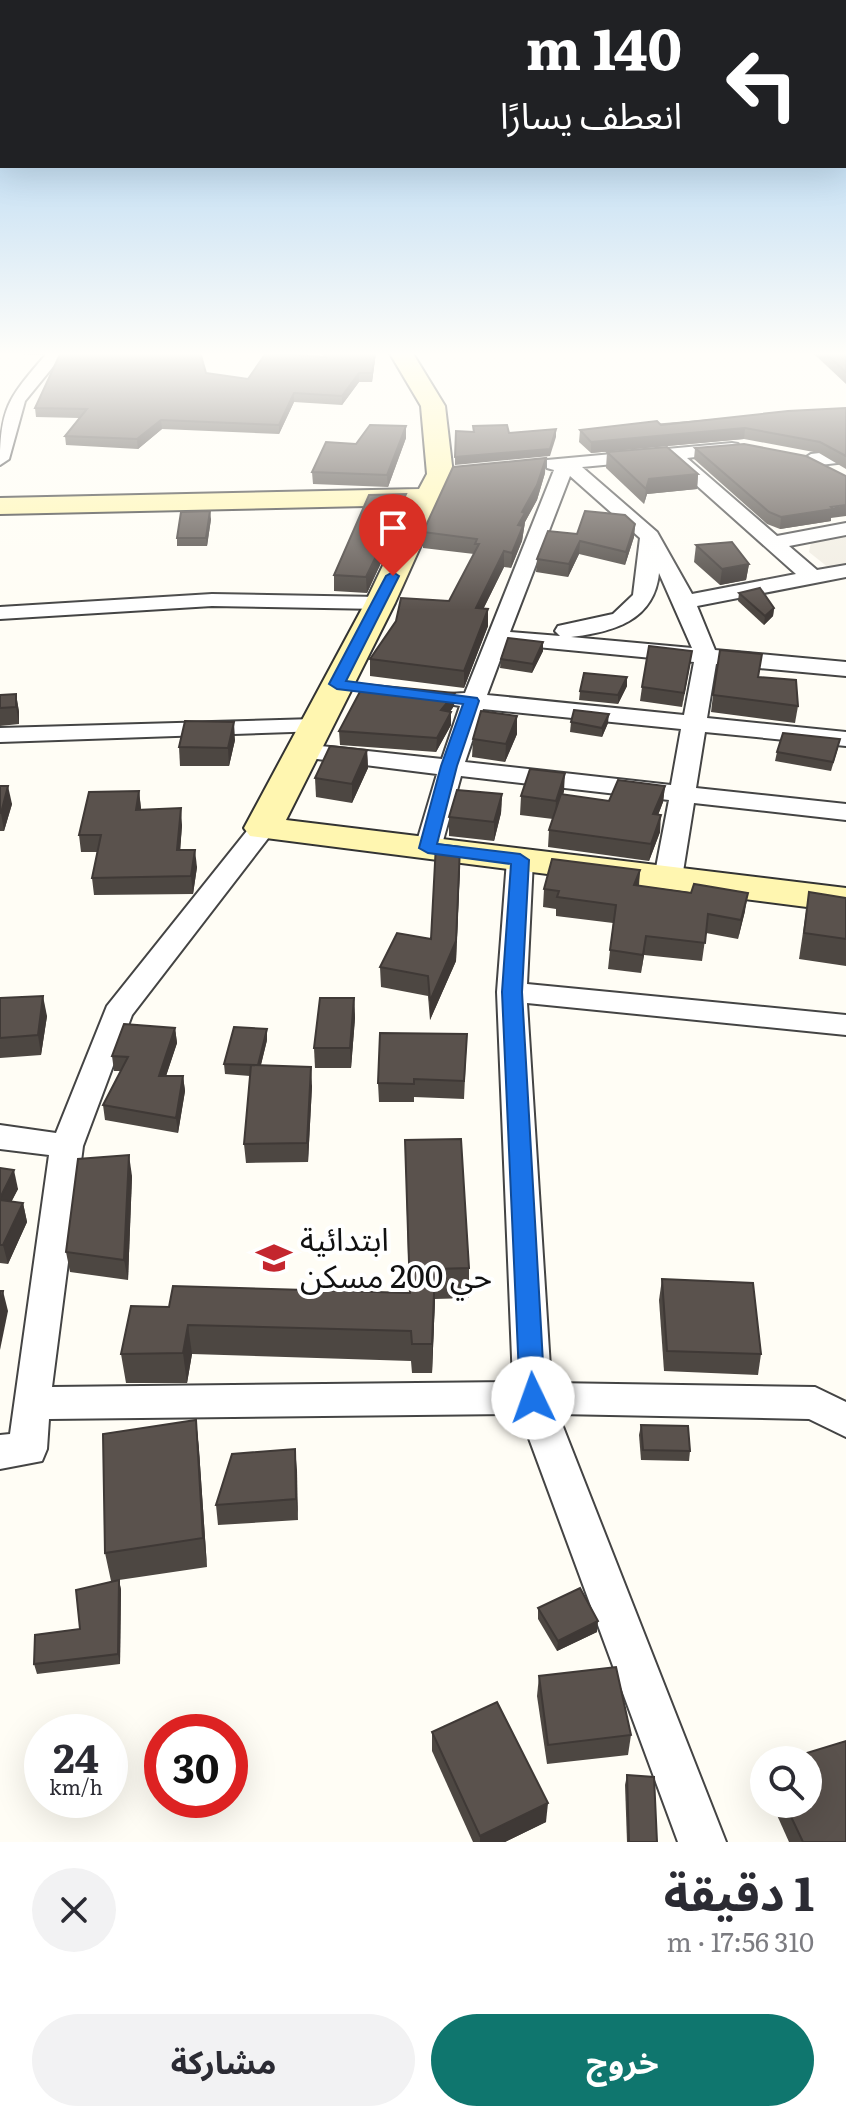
<!DOCTYPE html>
<html lang="ar">
<meta charset="utf-8">
<style>
body{margin:0;font-family:Literata,"Noto Sans Arabic",serif;background:#f2f2f3;color:#2b2b33;direction:rtl;height:100vh;display:flex;flex-direction:column;font-size:30px;white-space:nowrap}
*{box-sizing:border-box;margin:0}
p{font-size:26px;color:#7c7c81}
.icon{flex:none;width:44px;height:44px;fill:none;stroke:currentColor;stroke-width:2;stroke-linecap:round;stroke-linejoin:round}
.map{position:relative;height:1842px;overflow:hidden;direction:ltr}
.drawer{display:flex;flex-direction:column;background:#fff;flex:1}
.drawer>*{flex:none}
.banner{position:absolute;left:0px;top:0px;width:846px;height:168px;box-shadow:0 8px 32px #0002;direction:rtl;background:#202124;color:#fff;overflow:hidden}
.buttons{position:absolute;left:750px;top:1746px;display:grid;gap:16px}
.buttons a{display:grid;place-items:center;width:72px;height:72px;border-radius:50%;background:#fff;box-shadow:0 8px 32px #0002;font-size:40px}
.speed{position:absolute;left:24px;top:1714px;display:flex;gap:16px;font-size:40px;font-weight:700;text-align:center}
.speed>*{display:grid;place-content:center;width:104px;height:104px;border-radius:50%;background:#fff;box-shadow:0 8px 32px #0002;line-height:1}
.speed small{font-size:20px;font-weight:400}
.speed .limit{border:12px solid #d22;background:#fff;color:#111}
.pin{position:absolute;display:grid;place-items:center;width:68px;height:68px;color:#fff;margin:-82px -34px;border-radius:50% 50% 50% 0;rotate:-45deg;box-shadow:0 0 8px #0007}
.pin .icon{rotate:45deg}
.me{position:absolute;width:88px;margin:-44px;rotate:357deg;stroke-linejoin:round;filter:drop-shadow(0 0 6px #0008)}
.turn{display:flex;align-items:center;gap:28px;height:168px;padding:0 32px;font-size:36px}
.turn .icon{width:104px;height:104px;stroke-width:2.5}
.turn b{display:block;font-size:56px;line-height:68px}
.round{display:grid;place-items:center;flex:none;width:84px;height:84px;border-radius:42px;background:#f2f2f3}
.head{display:flex;align-items:center;justify-content:space-between;height:136px;padding:0 32px}
h1{font-size:48px;font-weight:700;line-height:60px}
.cta{display:flex;gap:16px;margin-top:auto;padding:16px 32px}
.cta a{flex:1;height:92px;border-radius:48px;background:#0f766e;color:#fff;font-size:32px;font-weight:700;line-height:92px;text-align:center}
.cta a+a{background:#f2f2f3;color:#2b2b33}
.map>svg:first-child{display:block}
.plaza{fill:#f1ede2}
.lines{fill:none;stroke-linecap:round;stroke-linejoin:round}
.street-casing{stroke:#444;stroke-width:4}
.secondary-casing{stroke:#333;stroke-width:4}
.street{fill:#fff;fill-rule:evenodd}
.secondary{fill:#fff6b0;fill-rule:evenodd}
.wall{fill:#4d4742}
.shaded-wall{fill:#3f3936}
.building{fill:#5a524d;stroke:#3f3936;stroke-width:2}
.route{fill:#1a73e8;stroke:#114b97;stroke-width:2}
.labels{text-anchor:middle;stroke-width:8;stroke-linejoin:round;paint-order:stroke}
.near-poi-label{font-size:32px;fill:#111;stroke:#fff;text-anchor:start}
</style>
<div class="map">
<svg width="846" height="1842" viewBox="0 0 846 1842">
<rect width="100%" height="100%" fill="#fffdf5"/>
<path class="plaza" d="M846 536V566L829 568 809 552 811 542Z"/>
<g class="lines">
<g class="street-casing">
<g id="street">
<path d="M48 352H65L25 401 9 459 0 465C0 404 11 396 48 352Z"/>
<path d="M732 443 738 444V452L687 458 777 536 846 523V535L789 546 817 570 846 565V577L697 606 715 650 846 662V676L716 664 707 718 846 732V746L705 732 696 788 846 804V820L694 803 682 878 678 884H658L654 878 669 800 461 776 441 848 437 854H419L415 848 437 774 293 756 290 751 302 744 442 759 460 706 448 704 444 699 448 694 465 693 554 470 547 468V460ZM667 459 796 574 692 594 657 532 582 467ZM570 476 640 538 633 595 613 614 558 626 555 631 560 636 510 632ZM659 573 692 648 571 637C613 632 654 621 659 573ZM506 644 694 662 684 715 487 695ZM483 709 681 729 671 785 465 762Z"/>
<path d="M846 450V462L811 466 802 460 811 454Z"/>
<path d="M212 594 380 597 391 603 380 609 212 606 0 619V607Z"/>
<path d="M314 719 326 726 322 731 0 742V728Z"/>
<path d="M263 820 276 828 132 1015 83 1146 52 1387 513 1382 497 992 507 860 511 854H529L533 860 527 984 846 1015V1035L527 1003 551 1383 815 1387 846 1402V1437L809 1419 558 1414 726 1842H678L520 1414 49 1419 47 1449 42 1461 0 1469V1435L10 1434 49 1155 0 1149V1125L56 1133 107 1006 254 822Z"/>
</g>
</g>
<g class="secondary-casing">
<path id="secondary" d="M389 352H412L445 406 453 474 395 603 286 820 846 888V912L250 836 244 828 365 603 412 505 0 514V498L419 489 427 474 421 406Z"/>
</g>
<use href="#street" class="street"/>
<use href="#secondary" class="secondary"/>
</g>
<g class="wall">
<path d="M0 352H45L42 355 0 353Z"/>
<path d="M322 352H376L372 382H359L342 405 294 402 279 434 162 429 138 449 66 445 65 436 79 418 36 417 35 408 206 373 248 379 323 356Z"/>
<path d="M812 352H846V384Z"/>
<path d="M846 408V469L819 453 744 439 591 453 579 442 580 430Z"/>
<path d="M406 426V438L388 487 313 484 312 472Z"/>
<path d="M695 448 831 518V521L780 529 767 524 694 459Z"/>
<path d="M607 452 698 474 697 489 647 494 644 504 606 468Z"/>
<path d="M545 473 537 500 525 522 522 541 511 568 504 567 483 609H488V626L464 688 370 676V659L449 601 474 554 423 548V532Z"/>
<path d="M406 509 367 593 334 591V575Z"/>
<path d="M211 519 207 546H177V538Z"/>
<path d="M635 524 634 537 625 565 579 554 568 577 536 572 537 559 577 534Z"/>
<path d="M696 545 749 564 746 580 720 585 694 562Z"/>
<path d="M739 593 774 608 773 616 764 625 738 601Z"/>
<path d="M543 642V651L532 673 500 668 501 659Z"/>
<path d="M692 651 682 707 640 701 642 687Z"/>
<path d="M759 677 798 706 795 723 711 712 713 695Z"/>
<path d="M627 686 618 704 579 700 580 691Z"/>
<path d="M455 693 454 706 450 712 451 725 436 752 340 745 339 731Z"/>
<path d="M16 694 19 712V724L0 726V695Z"/>
<path d="M571 722 608 723 602 737 570 732Z"/>
<path d="M517 734 505 762 472 757 473 739Z"/>
<path d="M235 740 229 766H180L179 747Z"/>
<path d="M838 748 831 771 775 761 777 752Z"/>
<path d="M367 750 368 768 352 803 316 797 315 778Z"/>
<path d="M0 786 12 804 4 831H0Z"/>
<path d="M665 786 663 802 658 815 660 832 649 861 548 847 549 830 553 819 520 815 521 796 564 791 563 795 609 801Z"/>
<path d="M139 791 141 810 182 825 180 850 197 867 193 894 94 895 92 878 97 852H81L79 835Z"/>
<path d="M502 794 501 813 494 841 449 836V817Z"/>
<path d="M460 866 456 961 430 1020 428 996 381 987 380 967 431 939Z"/>
<path d="M640 870 639 886 745 911 738 939 706 933 702 961 644 955 641 973 608 969 613 923 556 916V909L543 907 544 889Z"/>
<path d="M809 892 846 898V966L799 959Z"/>
<path d="M0 998 47 1016 41 1055 0 1058Z"/>
<path d="M354 998 355 1018 351 1068H315L314 1048Z"/>
<path d="M175 1028 177 1043 166 1076H183L185 1091 178 1133 105 1120 103 1105 121 1071H114L112 1056Z"/>
<path d="M467 1034 464 1099 414 1097V1102H379L378 1083Z"/>
<path d="M267 1040 261 1065 312 1086 308 1162 246 1163 244 1144 250 1076 225 1074 224 1064Z"/>
<path d="M405 1140 469 1268V1298L435 1299 432 1373H412L411 1361 192 1354 187 1383H126L121 1354 169 1307 409 1293Z"/>
<path d="M0 1168 18 1189 11 1202 23 1203 27 1222 8 1264 0 1263Z"/>
<path d="M132 1176 128 1280 70 1272 66 1252Z"/>
<path d="M662 1279 761 1354 758 1375 664 1371 659 1300Z"/>
<path d="M196 1420 199 1450 207 1567 119 1580 121 1590 120 1664 37 1674 34 1664 80 1629 111 1581 105 1553Z"/>
<path d="M641 1425 690 1451 689 1461 641 1460 639 1435Z"/>
<path d="M295 1449 298 1520 218 1525 216 1505Z"/>
<path d="M538 1608 597 1632 557 1651 538 1619Z"/>
<path d="M539 1676 631 1735 628 1755 547 1764 537 1696Z"/>
<path d="M432 1732 546 1822 505 1842H473L432 1751Z"/>
<path d="M627 1775 657 1842H627L625 1785Z"/>
<path d="M772 1804H808L846 1842H789Z"/>
</g>
<g class="shaded-wall">
<path d="M375 352H376L372 382V373Z"/>
<path d="M359 373V382L342 405V396Z"/>
<path d="M294 393V402L279 434V425Z"/>
<path d="M161 420 162 429 138 449 137 439Z"/>
<path d="M406 426V438L388 487 387 475Z"/>
<path d="M745 428 744 439 591 453V442Z"/>
<path d="M556 429V437L550 456 455 465V457Z"/>
<path d="M546 458 545 473 537 500 525 522 522 541 511 568 512 553 522 512Z"/>
<path d="M698 474 697 489 647 494 644 504 646 489 649 479Z"/>
<path d="M406 494V509L367 593 366 577Z"/>
<path d="M846 505V516L831 518V521L780 529 781 517Z"/>
<path d="M210 511 211 519 207 546 206 538Z"/>
<path d="M635 524 634 537 625 565 626 552Z"/>
<path d="M580 541 579 554 568 577 569 564Z"/>
<path d="M504 551V567L476 624V608Z"/>
<path d="M749 564 746 580 720 585 722 569Z"/>
<path d="M774 608 773 616 764 625 765 616Z"/>
<path d="M488 609V626L464 688V671Z"/>
<path d="M543 642V651L532 673 533 664Z"/>
<path d="M692 651 690 665 682 707 684 693Z"/>
<path d="M627 677V686L618 704V695Z"/>
<path d="M455 693 454 706 441 724V710Z"/>
<path d="M16 694 19 712V724L16 707Z"/>
<path d="M451 712V725L436 752 437 738Z"/>
<path d="M609 714 608 723 602 737V728Z"/>
<path d="M517 716V734L505 762 506 744Z"/>
<path d="M234 722 235 740 229 766 228 748Z"/>
<path d="M367 750 368 768 352 803V784Z"/>
<path d="M565 773 564 791 555 819 556 801Z"/>
<path d="M8 786 12 804 4 831 1 813Z"/>
<path d="M665 786 663 802 652 831 653 814Z"/>
<path d="M139 791 141 808 138 827 136 810Z"/>
<path d="M502 794 501 813 494 841V822Z"/>
<path d="M181 808 182 825 179 867 177 850Z"/>
<path d="M661 815 660 832 649 861 651 844Z"/>
<path d="M195 850 197 867 193 894 191 876Z"/>
<path d="M460 866 456 961 430 1020V1001Z"/>
<path d="M640 870 638 889 634 885Z"/>
<path d="M748 893 745 911 738 939 741 920Z"/>
<path d="M646 936 644 955 641 973 643 955Z"/>
<path d="M43 996 47 1016 41 1055 38 1035Z"/>
<path d="M354 998 355 1018 351 1068 350 1048Z"/>
<path d="M175 1028 177 1043 161 1091 159 1076Z"/>
<path d="M267 1029V1040L258 1076 257 1066Z"/>
<path d="M311 1067 312 1086 308 1162 307 1143Z"/>
<path d="M183 1076 185 1091 178 1133 176 1118Z"/>
<path d="M129 1155 132 1176 128 1280 124 1260Z"/>
<path d="M14 1170 18 1189 3 1218 0 1198Z"/>
<path d="M23 1203 27 1222 8 1264 3 1245Z"/>
<path d="M435 1269V1299L432 1373V1344Z"/>
<path d="M3 1291 8 1311 0 1350V1306Z"/>
<path d="M188 1325 192 1354 187 1383 183 1353Z"/>
<path d="M196 1420 199 1450 207 1567 203 1538Z"/>
<path d="M295 1449 297 1470 298 1520 296 1499Z"/>
<path d="M119 1580 121 1590 120 1664 118 1654Z"/>
<path d="M598 1621 597 1632 557 1651 558 1641Z"/>
<path d="M548 1803 546 1822 505 1842H480V1836Z"/>
</g>
<g class="building">
<path d="M61 352H200L206 373 248 379 266 353 326 357 324 352H375L372 373H359L342 396 294 393 279 425 161 420 137 439 65 436 87 409 35 408Z"/>
<path d="M824 352H846V372Z"/>
<path d="M846 408V456L820 442 745 428 591 442 580 430 657 421 661 425 788 411Z"/>
<path d="M370 425 406 426 387 475 312 472 326 442 356 444Z"/>
<path d="M507 425 509 433 556 429 550 449 455 457 456 431 474 432 473 426Z"/>
<path d="M744 444 806 456 846 476V505L831 507 833 509 781 517 769 512 695 448Z"/>
<path d="M667 447 698 474 649 479 646 489 607 452Z"/>
<path d="M546 458 537 485 522 512 525 513 518 525 523 526 512 553 504 551 476 608 488 609 464 671 370 659 396 621 401 598 449 601 479 544H475L477 539 423 532 453 467Z"/>
<path d="M406 494 366 577 334 575 369 495Z"/>
<path d="M210 511 206 538H177L181 512Z"/>
<path d="M585 511 625 515 635 524 626 552 580 541 569 564 537 559 548 531 577 534Z"/>
<path d="M732 542 749 564 722 569 696 545Z"/>
<path d="M760 588 774 608 765 616 739 593Z"/>
<path d="M508 638 543 642 533 664 501 659Z"/>
<path d="M649 646 692 651 684 693 642 687Z"/>
<path d="M720 650 762 654 758 677 796 680 798 706 713 695Z"/>
<path d="M584 673 627 677 618 695 580 691Z"/>
<path d="M364 684 455 693 441 710 451 712 437 738 339 731Z"/>
<path d="M16 694V707L0 708V695Z"/>
<path d="M574 710 609 714 602 728 571 722Z"/>
<path d="M481 711 517 716 506 744 473 739Z"/>
<path d="M185 721 234 722 228 748 179 747Z"/>
<path d="M783 733 840 739 833 762 777 752Z"/>
<path d="M330 746 367 750 352 784 315 778Z"/>
<path d="M530 769 565 773 556 801 521 796Z"/>
<path d="M618 780 665 786 653 814 661 815 651 844 549 830 561 794 609 801Z"/>
<path d="M0 786H8L1 813H0Z"/>
<path d="M457 790 502 794 494 822 449 817Z"/>
<path d="M139 791 136 810 181 808 177 850H195L191 876 92 878 101 835H79L89 792Z"/>
<path d="M436 844 460 847 456 941 430 1001 428 976 380 967 397 933 431 939Z"/>
<path d="M552 859 640 870 634 885 691 893 694 884 748 893 741 920 708 914 705 943 646 936 643 955 610 950 616 905 557 897 559 891 544 889Z"/>
<path d="M809 892 846 898V939L804 933Z"/>
<path d="M43 996 38 1035 0 1038V998Z"/>
<path d="M320 998H354L350 1048H314Z"/>
<path d="M124 1024 175 1028 159 1076H183L176 1118 103 1105 128 1057 112 1056Z"/>
<path d="M234 1027 267 1029 258 1065 224 1064Z"/>
<path d="M380 1033 467 1034 464 1081 414 1079V1084L378 1083Z"/>
<path d="M251 1065 311 1067 307 1143 244 1144Z"/>
<path d="M461 1139 469 1268 435 1269 432 1344H412L411 1331 188 1325 183 1353 121 1354 131 1306 169 1307 173 1286 410 1293 405 1140Z"/>
<path d="M129 1155 124 1260 66 1252 78 1159Z"/>
<path d="M0 1168 14 1170 0 1198Z"/>
<path d="M0 1200 23 1203 3 1245H0Z"/>
<path d="M662 1279 753 1283 761 1354 667 1351Z"/>
<path d="M0 1291H3L0 1306Z"/>
<path d="M196 1420 203 1538 105 1553 103 1434Z"/>
<path d="M641 1425 688 1426 690 1451 643 1450Z"/>
<path d="M295 1449 296 1499 216 1505 232 1454Z"/>
<path d="M119 1580 118 1654 34 1664 35 1635 80 1629 76 1590Z"/>
<path d="M580 1588 598 1621 558 1641 538 1608Z"/>
<path d="M616 1667 631 1735 548 1745 539 1676Z"/>
<path d="M497 1702 548 1803 480 1836 432 1732Z"/>
<path d="M846 1741V1842H803L785 1804H808V1760H784Z"/>
<path d="M627 1775 654 1777 657 1842H629Z"/>
</g>
<linearGradient id="sky" x2="0" y2="1"><stop stop-color="#95c6ee"/><stop offset="0.58" stop-color="#fffefa"/><stop offset="1" stop-color="#fffefa" stop-opacity="0"/></linearGradient>
<rect width="846" height="610" fill="url(#sky)"/>
<path class="route" d="M393 572 399 576 346 681 477 698 479 701 457 766 437 844 520 854 529 860 522 992 545 1398 541 1405 533 1408 524 1405 520 1398 502 992 511 864 428 853 419 848 441 766 463 704 337 689 329 684 386 576Z"/>
<defs>
<g id="school-bare" transform="scale(2.76)"><path d="M0-5L7-2L0 1L-7-2ZM-4 1L0 2.5L4 1V4Q0 6-4 4Z" fill="#c4262e" stroke="#fff" stroke-width="2.5" paint-order="stroke"/></g>
</defs>
<g fill-rule="evenodd">
<use href="#school-bare" x="274" y="1258"/>
</g>
<g class="labels">
<g class="near-poi-label">
<text x="300" y="1251">ابتدائية<tspan x="300" dy="37">حي 200 مسكن</tspan></text>
</g>
</g>
</svg>
<div class="buttons">
<a><svg class="icon" aria-label="search" viewBox="0 0 24 24"><circle cx="10" cy="10" r="6"/><path d="M15 15l6 6"/></svg></a>
</div>
<div class="speed"><div>24<small>km/h</small></div><div class="limit">30</div></div>
<div class="pin" style="left:393px;top:576px;background:#d93025"><svg class="icon" aria-label="arrive" viewBox="0 0 24 24"><path d="M6 21V4h12l-3 4 3 4H6"/></svg></div>
<svg class="me" style="left:533px;top:1398px" viewBox="-20 -20 40 40"><circle r="19" fill="#fff"/><path d="M0-13L10 11 0 6-10 11z" fill="#1a73e8"/></svg>
<div class="banner">
<div class="turn"><svg class="icon" aria-label="left" viewBox="0 0 24 24"><path d="M17 20v-9H6M10 6l-5 5 5 5"/></svg><div><b>140 m</b>انعطف يسارًا</div></div>
</div>
</div>
<section class="drawer">
<div class="head"><div><h1>1 دقيقة</h1><p>310 m · 17:56</p></div><a class="round"><svg class="icon" aria-label="close" viewBox="0 0 24 24"><path d="M6 6l12 12M18 6L6 18"/></svg></a></div>
<div class="cta"><a>خروج</a><a>مشاركة</a></div>
</section>
